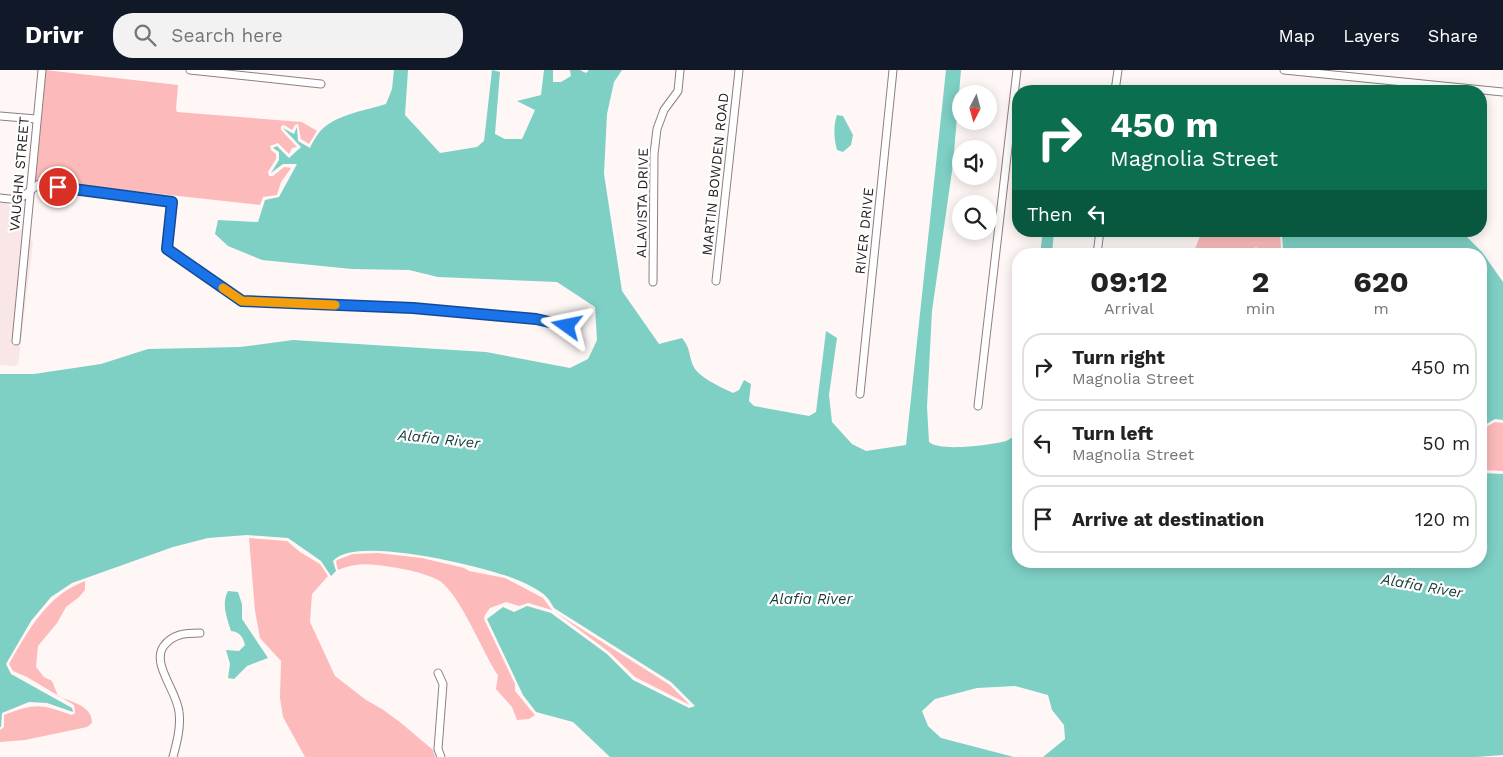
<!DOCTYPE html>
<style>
body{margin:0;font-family:"Work Sans",sans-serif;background:#f2f2f2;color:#222;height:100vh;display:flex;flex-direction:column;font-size:19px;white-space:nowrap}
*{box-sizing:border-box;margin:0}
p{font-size:16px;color:#767676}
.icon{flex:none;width:28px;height:28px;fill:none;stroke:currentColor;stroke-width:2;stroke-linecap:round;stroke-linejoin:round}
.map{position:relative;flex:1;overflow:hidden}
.drawer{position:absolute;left:1012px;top:178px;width:475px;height:320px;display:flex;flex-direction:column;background:#fff;border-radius:20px;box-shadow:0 2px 12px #0003}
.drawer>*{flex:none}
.top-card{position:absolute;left:1012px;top:15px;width:475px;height:152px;border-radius:20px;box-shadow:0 2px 12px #0003;background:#0b6e4f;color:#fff;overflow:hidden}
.needle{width:32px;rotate:186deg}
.controls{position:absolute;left:952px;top:15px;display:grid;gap:10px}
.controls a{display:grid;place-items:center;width:45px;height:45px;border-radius:50%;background:#fff;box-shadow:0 2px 12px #0003;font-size:25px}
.pin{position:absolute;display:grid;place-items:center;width:42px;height:42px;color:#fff;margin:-21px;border:2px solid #fff;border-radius:50%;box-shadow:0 1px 5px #0007}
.me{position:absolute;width:55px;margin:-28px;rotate:282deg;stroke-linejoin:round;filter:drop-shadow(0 0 4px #0008)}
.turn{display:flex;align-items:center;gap:18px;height:105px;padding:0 15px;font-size:22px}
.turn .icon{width:65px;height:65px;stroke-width:2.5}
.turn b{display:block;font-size:35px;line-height:42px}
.then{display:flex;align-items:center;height:48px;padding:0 15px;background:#0003;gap:10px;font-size:19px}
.eta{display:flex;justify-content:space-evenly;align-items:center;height:85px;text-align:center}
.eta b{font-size:30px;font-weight:700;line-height:35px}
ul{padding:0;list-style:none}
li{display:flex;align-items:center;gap:15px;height:68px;margin:0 10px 8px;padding:0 5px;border:2px solid #e0e0e0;border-radius:20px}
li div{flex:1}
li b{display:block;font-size:19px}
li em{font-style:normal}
header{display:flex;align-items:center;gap:30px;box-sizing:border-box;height:70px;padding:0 25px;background:#111827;color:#fff}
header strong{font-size:24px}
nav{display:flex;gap:28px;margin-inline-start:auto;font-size:18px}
.search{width:350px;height:45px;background:#f2f2f2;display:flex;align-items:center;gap:12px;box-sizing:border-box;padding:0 18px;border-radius:20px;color:#767676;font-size:19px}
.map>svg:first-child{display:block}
.built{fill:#f8e7e6}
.green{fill:#fcbaba}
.water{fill:#7ecfc4}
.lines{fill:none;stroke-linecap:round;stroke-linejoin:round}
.minor-casing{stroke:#907e7e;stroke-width:9}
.minor{stroke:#fff;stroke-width:7}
.route-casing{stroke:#114b97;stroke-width:12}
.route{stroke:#1a73e8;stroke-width:9}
.slow{stroke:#f59e0b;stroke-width:9}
.labels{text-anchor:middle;stroke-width:4.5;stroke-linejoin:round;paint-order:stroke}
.street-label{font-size:14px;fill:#282121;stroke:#fff}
.water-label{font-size:15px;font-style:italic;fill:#173e39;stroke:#fff}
</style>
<header>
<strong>Drivr</strong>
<div class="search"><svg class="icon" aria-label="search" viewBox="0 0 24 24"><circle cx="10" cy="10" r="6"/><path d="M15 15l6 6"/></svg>Search here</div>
<nav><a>Map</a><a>Layers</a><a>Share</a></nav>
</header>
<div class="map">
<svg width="1503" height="687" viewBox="0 0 1503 687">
<rect width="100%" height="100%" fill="#fef7f6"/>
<path class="built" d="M0 132H4L14 139 23 155 13 274H19L29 165 33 173 18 295 13 296 0 295Z"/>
<g class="green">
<path d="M45 0 178 15 176 39 177 42 302 52 317 61 309 74 301 69 298 54 295 55 292 60 284 55 281 56V60L297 77 292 78 289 84 278 73 270 76 271 80 276 84V89L268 102 269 106H273L284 97 291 98 281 112 277 125 263 127 260 135 33 110Z"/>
<path d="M1202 161H1288L1280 165 1281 177 1277 183H1264L1256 177 1245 184H1193Z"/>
<path d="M1495 352 1503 353V401L1481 400V360Z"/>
<path d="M249 468 287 471 300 482 320 494 328 506 312 524 310 552 335 606 366 630 382 639 401 653 433 680 435 687H305L283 647 280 628 281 591 260 568 255 541Z"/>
<path d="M378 483 422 488 464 498 469 501 505 508 543 528 552 540 528 533 519 536 506 532 490 538 485 545 484 549 515 614V621L535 645 529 649 517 650 512 637 496 619 498 605C483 584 458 518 436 509 423 503 406 499 391 497 369 494 359 492 338 500L336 492 337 490 353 484Z"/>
<path d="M85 511V520L79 527 66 537 57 553 38 576 36 597 44 607 52 611 58 626C71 632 92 635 92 653L87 657 25 670 0 672V660L4 657V645C37 633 39 634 72 645L75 643 74 635 27 607 13 601 9 594C28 561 47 525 85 511Z"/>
<path d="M558 544 670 615 690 635 635 607 609 582Z"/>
</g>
<g class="water">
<path d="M394 0H408L405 45 440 83 477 77 484 71 492 0 500 2 495 64 505 69H522L535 40 517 31 541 25 544 0H553V12H561L571 6 570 0H580L586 3 589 0H622L614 12 607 44 604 104 622 221 659 274 682 268C689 276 689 283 692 293 696 307 721 317 733 323L739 320 744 310 751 314 749 331 754 336 809 346 816 342 826 261 837 268 829 325 832 352 852 374 866 381 906 375 946 0H961L953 94 932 241 927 337 929 372C940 382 991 375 1006 371 1013 368 1016 364 1019 357V491H1481V403L1503 404V685L1476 687H1043L1065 669 1064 655 1052 640 1048 625 1015 616 977 618 935 629 922 641 928 656 941 668 1014 687H610L573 652 536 642 523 625 487 549 503 537 514 542 527 536 551 543 607 584 633 610 689 638 695 636 671 612 554 538C551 533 547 526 542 523 532 516 517 509 504 505 474 495 354 465 333 491L336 501 331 506 321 491 288 468 247 465 208 468 173 477 72 513 51 527 31 551 6 594 11 604 72 638 73 642 47 633 29 632 2 643 1 657H0V304H34L101 294 148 279 240 277 293 270 486 282 570 298 588 289 592 281 597 270 595 237 557 212 438 207 409 200 352 199 262 190 228 176 215 164 218 150 258 152 265 130 279 127 297 94H283L271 103 279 90V82L273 78 277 76 289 88 301 77 283 58 294 64 297 57 298 71 310 78C312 73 315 68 318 64 332 45 364 41 386 34L392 19Z"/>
<path d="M837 45 843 46 853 65 851 75 843 82 837 80C834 69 833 56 837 45Z"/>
<path d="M1043 161H1054L1052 184H1040Z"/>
<path d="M1298 161H1461L1482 182 1503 212V350L1495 349 1481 357V184H1280L1283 177 1282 167Z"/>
<path d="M228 521 238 522 242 534V549L268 588 247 596 234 609 228 608 230 594 226 580 239 581 245 575C243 567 240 562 231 561 227 548 221 534 228 521Z"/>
</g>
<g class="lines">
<g class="minor-casing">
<g id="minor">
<path d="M190 0 321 14"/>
<path d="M1284 0 1503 22"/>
<path d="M1115 21 1118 0"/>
<path d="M0 46 36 49"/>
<path d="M0 128 18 130 39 114 172 132 167 179 242 231 413 238 536 249 567 256"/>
<path d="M1097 184 1100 161"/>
<path d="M716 211 739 0"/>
<path d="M653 212 654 84 657 59 664 40 678 21 680 0"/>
<path d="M16 271 42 0"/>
<path d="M860 324 893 0"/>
<path d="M978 336 1017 0"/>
<path d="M438 603 443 614 438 679 441 687"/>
<path d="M173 687C177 672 181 657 179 642 177 621 152 595 163 577 172 564 185 563 200 563"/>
</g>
</g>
<use href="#minor" class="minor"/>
</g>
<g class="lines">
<g class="route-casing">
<path id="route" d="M58 117 172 132 167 179 242 231 413 238 536 249 567 256"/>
</g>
<use href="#route" class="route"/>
<path class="slow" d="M223 218 242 231 335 235"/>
</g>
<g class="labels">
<g class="street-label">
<text transform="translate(19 104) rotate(-85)" y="5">VAUGHN STREET</text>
<text transform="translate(715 104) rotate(-84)" y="5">MARTIN BOWDEN ROAD</text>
<text transform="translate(642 133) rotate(-89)" y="5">ALAVISTA DRIVE</text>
<text transform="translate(864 161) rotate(-84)" y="5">RIVER DRIVE</text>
</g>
<g class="water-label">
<text transform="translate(439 369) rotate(6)" y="5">Alafia River</text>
<text transform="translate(1422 516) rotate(10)" y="5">Alafia River</text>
<text x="811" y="534">Alafia River</text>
</g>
</g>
</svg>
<div class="controls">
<a><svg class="needle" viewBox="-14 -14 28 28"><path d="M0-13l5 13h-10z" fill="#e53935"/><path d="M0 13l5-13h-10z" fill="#767676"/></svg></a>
<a><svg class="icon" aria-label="sound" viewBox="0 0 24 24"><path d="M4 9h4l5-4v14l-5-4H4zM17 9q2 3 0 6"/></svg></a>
<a><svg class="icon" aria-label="search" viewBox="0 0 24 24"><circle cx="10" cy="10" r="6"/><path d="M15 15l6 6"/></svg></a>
</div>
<div class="pin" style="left:58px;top:117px;background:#d93025"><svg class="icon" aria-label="arrive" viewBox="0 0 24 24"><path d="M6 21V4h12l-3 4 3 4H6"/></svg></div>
<svg class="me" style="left:567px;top:256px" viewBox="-20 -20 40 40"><path d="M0-17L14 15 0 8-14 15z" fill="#1a73e8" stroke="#fff" stroke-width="4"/></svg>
<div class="top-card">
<div class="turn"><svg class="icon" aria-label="right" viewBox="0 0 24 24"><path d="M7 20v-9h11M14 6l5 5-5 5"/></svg><div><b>450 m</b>Magnolia Street</div></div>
<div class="then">Then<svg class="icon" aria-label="left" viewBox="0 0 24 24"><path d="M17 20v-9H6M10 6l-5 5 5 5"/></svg></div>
</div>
<section class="drawer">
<div class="eta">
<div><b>09:12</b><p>Arrival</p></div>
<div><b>2</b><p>min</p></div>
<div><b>620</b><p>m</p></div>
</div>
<ul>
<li><svg class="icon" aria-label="right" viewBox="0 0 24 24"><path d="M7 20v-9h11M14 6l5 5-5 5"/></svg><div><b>Turn right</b><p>Magnolia Street</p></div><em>450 m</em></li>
<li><svg class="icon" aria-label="left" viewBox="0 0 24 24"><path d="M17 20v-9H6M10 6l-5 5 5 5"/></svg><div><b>Turn left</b><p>Magnolia Street</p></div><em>50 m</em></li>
<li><svg class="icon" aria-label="arrive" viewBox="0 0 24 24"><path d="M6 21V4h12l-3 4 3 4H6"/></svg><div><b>Arrive at destination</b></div><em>120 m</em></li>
</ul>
</section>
</div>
